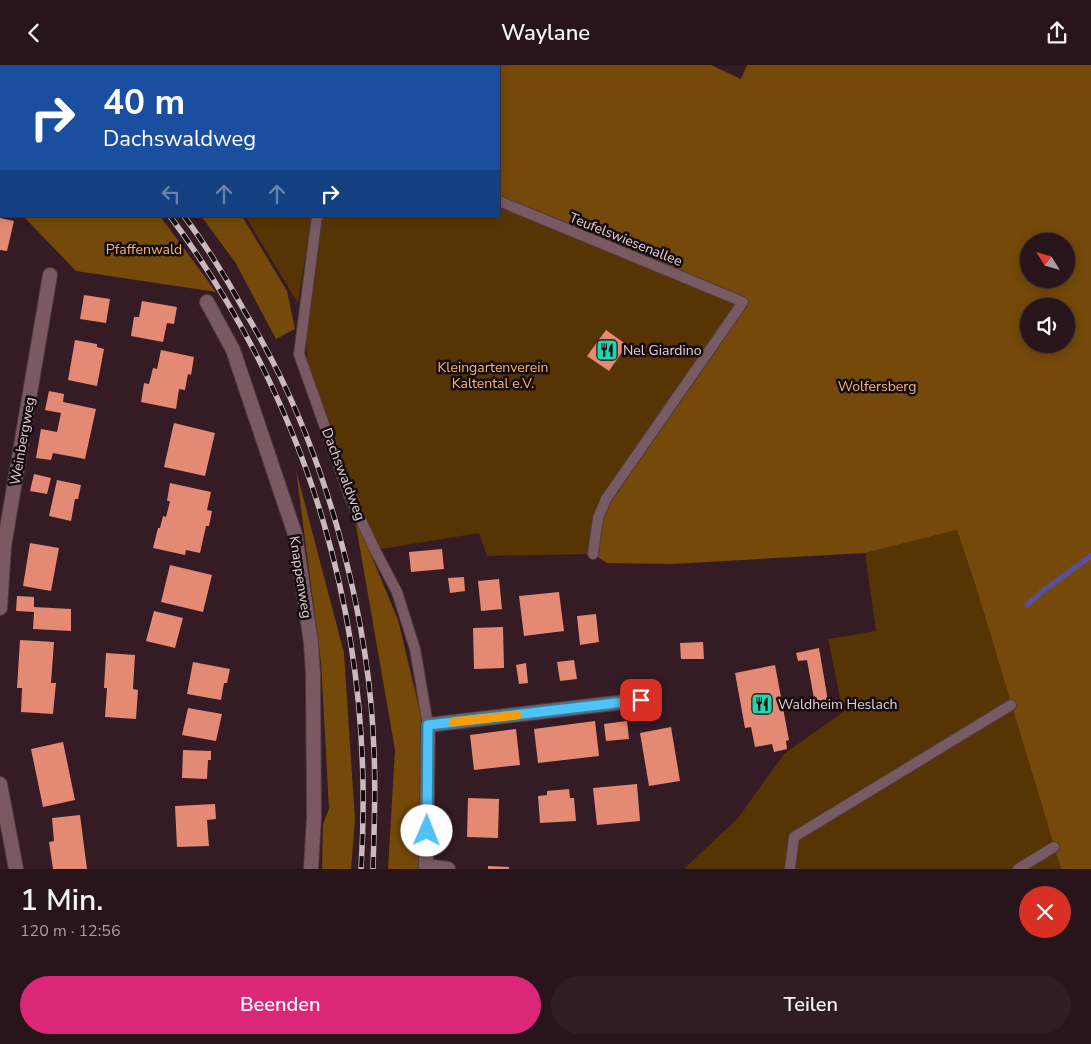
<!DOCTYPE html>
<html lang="de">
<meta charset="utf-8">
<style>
body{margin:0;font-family:"Nunito Sans",sans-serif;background:#301d24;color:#f1f3f6;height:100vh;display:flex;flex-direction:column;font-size:19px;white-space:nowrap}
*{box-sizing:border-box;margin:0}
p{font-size:16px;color:#a59ea3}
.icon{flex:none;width:28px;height:28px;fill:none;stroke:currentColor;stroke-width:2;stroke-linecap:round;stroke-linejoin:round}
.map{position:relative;height:804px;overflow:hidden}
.side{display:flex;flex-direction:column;background:#28141b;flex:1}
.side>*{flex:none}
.hud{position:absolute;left:0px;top:0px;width:500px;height:152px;box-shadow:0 2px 12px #0003,0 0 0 1px #44333a;background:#1a4fa0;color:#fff;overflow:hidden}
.needle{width:32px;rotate:307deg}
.buttons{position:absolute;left:1020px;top:168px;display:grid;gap:10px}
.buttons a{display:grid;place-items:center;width:55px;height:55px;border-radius:50%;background:#28141b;box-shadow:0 2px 12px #0003,0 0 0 1px #44333a;font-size:25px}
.pin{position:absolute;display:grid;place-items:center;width:42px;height:42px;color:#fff;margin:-21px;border-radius:10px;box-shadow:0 2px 8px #0006}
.me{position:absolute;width:55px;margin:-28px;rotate:1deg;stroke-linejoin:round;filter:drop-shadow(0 0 4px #0008)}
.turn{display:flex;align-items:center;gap:18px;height:105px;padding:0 20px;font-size:22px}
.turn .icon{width:65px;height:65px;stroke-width:2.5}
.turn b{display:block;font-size:35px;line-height:42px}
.lanes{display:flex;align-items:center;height:48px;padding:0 20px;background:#0003;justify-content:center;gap:25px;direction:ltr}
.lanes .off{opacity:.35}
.round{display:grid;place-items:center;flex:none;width:52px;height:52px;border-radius:26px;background:#301d24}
.head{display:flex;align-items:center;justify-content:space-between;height:85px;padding:0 20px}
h1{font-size:30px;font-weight:600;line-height:38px}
.button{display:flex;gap:10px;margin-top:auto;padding:10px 20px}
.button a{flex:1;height:58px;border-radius:30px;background:#db2777;color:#fff;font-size:20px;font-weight:600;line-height:58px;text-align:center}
.button a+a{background:#301d24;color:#f1f3f6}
header{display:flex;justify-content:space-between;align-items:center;height:65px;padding:0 20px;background:#28141b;font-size:22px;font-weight:600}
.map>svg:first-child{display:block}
.green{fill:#573403}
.forest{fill:#74490a;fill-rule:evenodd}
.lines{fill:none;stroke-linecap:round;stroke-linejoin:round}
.stream{stroke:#5c4e97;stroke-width:5.5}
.building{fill:#e48a74}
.service-casing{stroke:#4e3a41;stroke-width:12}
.minor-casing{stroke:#4e3a41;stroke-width:16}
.service{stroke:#795a63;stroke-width:10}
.minor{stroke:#795a63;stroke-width:14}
.rail-casing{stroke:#ccb9bf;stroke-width:5.5}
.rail{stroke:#150a0d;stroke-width:4;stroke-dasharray:11;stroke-linecap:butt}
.route-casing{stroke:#337fa1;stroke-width:12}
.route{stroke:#4fc3f7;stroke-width:9}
.slow{stroke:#f59e0b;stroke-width:9}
.labels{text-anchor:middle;stroke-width:5;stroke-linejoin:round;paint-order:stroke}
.street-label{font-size:14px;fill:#e1cfd4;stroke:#150a0d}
.park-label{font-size:14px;fill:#f5b66d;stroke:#150a0d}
.poi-label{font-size:14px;fill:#e1cfd4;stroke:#150a0d;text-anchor:start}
</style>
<header><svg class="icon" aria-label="back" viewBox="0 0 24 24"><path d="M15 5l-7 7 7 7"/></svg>Waylane<svg class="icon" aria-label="share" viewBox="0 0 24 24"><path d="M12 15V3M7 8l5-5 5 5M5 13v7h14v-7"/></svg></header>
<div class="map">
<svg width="1091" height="804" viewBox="0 0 1091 804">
<rect width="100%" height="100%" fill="#351b24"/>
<g class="green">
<path d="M499 142 743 237 593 489 487 491 479 468 375 485 349 430 308 303 306 275 322 151H499Z"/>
<path d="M245 151H312L298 238Z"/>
<path d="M957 465 977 525 1061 804H685L686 802 738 753 784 689 843 647 828 574 876 566 865 488Z"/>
</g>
<g class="forest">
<path d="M0 0 16 1H1V129Z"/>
<path d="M67 0H274L68 1Z"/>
<path d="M376 0H711L741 14 747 0H1091V804H1061L977 525 957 465 865 488 672 499 607 498 593 489 598 453 743 237 499 142V1H375ZM1029 176H1066V214H1029ZM1029 241H1066V279H1029Z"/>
<path d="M23 151H160L216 227 76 206Z"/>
<path d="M201 151H242L287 226 295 264 276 274 235 197Z"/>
<path d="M296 405 344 588 355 755 351 804H322L323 759 329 744 321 597Z"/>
<path d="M354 449 398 555 424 663 420 804H388L395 685Z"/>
</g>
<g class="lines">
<path class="stream" d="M1027 540 1044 525 1091 491"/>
</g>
<g class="building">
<path d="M0 153 14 156 7 186 0 185Z"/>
<path d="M84 230 110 234 106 258 80 254Z"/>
<path d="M142 236 177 242 174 259 167 258 163 277 131 271 134 252H139Z"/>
<path d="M606 265 627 280 609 306 587 291Z"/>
<path d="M75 275 97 279V282L104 284 97 321 68 315Z"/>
<path d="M161 285 194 292 191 310 188 309 185 325 179 324 176 344 141 337 144 318 149 319 153 303 157 304Z"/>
<path d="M49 326 64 329 63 337 96 344 85 394 53 388 51 395 36 393 41 364 57 367 61 348 45 345Z"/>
<path d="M174 358 215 368 205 411 164 402Z"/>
<path d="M34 409 51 413 47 429 30 426Z"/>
<path d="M57 415 81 420 78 434H75L71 456 49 451Z"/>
<path d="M170 418 211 427 207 445 212 446 209 461H206L200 488 186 485 185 490 153 483 158 463H160L163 451 166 452 170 436H167Z"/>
<path d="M30 478 59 483 51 526 23 521Z"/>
<path d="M442 484 444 504 411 507 409 487Z"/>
<path d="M170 500 212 510 203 547 161 537Z"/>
<path d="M464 512 465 526 450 528 448 513Z"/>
<path d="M499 514 502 544 481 546 478 516Z"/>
<path d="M559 527 564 566 524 571 519 531Z"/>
<path d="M17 531 34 532V542L71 544V566L33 564 34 547 16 546Z"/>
<path d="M154 546 183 553 175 583 146 576Z"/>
<path d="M596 549 599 577 580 580 577 551Z"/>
<path d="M503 562 504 603 474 604 473 563Z"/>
<path d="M20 575 54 577 51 618H56L53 649 21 647 22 623H17Z"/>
<path d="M703 577 704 594H681L680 578Z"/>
<path d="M819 583 828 636 815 639 807 595 798 596 796 588Z"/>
<path d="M106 588 135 590 133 624 138 625 136 654 105 652 107 623H104Z"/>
<path d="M574 595 577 614 560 616 557 597Z"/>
<path d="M193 597 230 604 227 618H224L221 635 187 629Z"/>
<path d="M526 598 528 618 519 619 516 600Z"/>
<path d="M775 600 789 675 786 676 787 684 774 687 772 679 755 682 751 662 745 663 735 608Z"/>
<path d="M188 643 222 649 216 676 182 670Z"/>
<path d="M595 656 599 691 538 698 534 664Z"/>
<path d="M627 656 629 674 606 676 604 659Z"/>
<path d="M671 662 680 716 649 721 640 668Z"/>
<path d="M516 664 520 700 474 705 470 670Z"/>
<path d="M63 677 75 735 43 742 31 684Z"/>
<path d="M183 685 211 686V695H208L207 714 182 713Z"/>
<path d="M637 719 640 756 597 760 593 723Z"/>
<path d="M569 724 570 733H574L576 756 540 758 538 731 547 730V726Z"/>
<path d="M468 733 499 734 498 773 467 772Z"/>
<path d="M215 739 216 754 207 755 209 781 177 782 175 741Z"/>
<path d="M80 750 87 804H53L49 777 54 776 52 753Z"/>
<path d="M488 801 509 802V804H488Z"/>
</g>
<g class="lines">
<g class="service-casing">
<g id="service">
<path d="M353 1 354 0"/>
<path d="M499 136 743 237 606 434 598 453 593 489"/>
<path d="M317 151 299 289 349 430 375 485 397 527 415 584 428 660"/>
<path d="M790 804 794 772 1011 640"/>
<path d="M1018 804 1054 782"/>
</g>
</g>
<g class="minor-casing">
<g id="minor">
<path d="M207 237 233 285 295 469 311 578 313 610 314 752 311 804"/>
<path d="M0 543 4 481 50 210"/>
<path d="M0 719 16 804"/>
<path d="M426 801 448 804"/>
<path d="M426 804 428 660 641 635"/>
</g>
</g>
<use href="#service" class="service"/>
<use href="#minor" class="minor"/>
<g class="rail-casing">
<g id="rail">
<path d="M29 0 30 1"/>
<path d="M46 0 47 1"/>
<path d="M170 151C312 344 376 565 361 804"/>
<path d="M184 151C207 182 227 214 245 247 255 263 264 280 273 297 331 410 370 559 374 687 376 726 374 765 373 804"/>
</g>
</g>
<use href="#rail" class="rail"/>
</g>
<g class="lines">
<g class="route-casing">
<path id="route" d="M427 766 428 660 641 635"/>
</g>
<use href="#route" class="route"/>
<path class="slow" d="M453 657 517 650"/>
</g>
<defs>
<g id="restaurant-square" transform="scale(1.125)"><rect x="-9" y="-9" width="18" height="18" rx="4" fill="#22d5af" stroke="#150a0d"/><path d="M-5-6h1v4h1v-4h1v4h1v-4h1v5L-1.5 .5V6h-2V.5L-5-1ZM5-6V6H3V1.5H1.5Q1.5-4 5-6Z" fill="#111"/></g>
</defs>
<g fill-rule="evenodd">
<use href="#restaurant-square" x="607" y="285"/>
<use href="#restaurant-square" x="762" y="639"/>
</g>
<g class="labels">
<g class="street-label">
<text transform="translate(626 174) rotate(22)" y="5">Teufelswiesenallee</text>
<text transform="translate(22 376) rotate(-80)" y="5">Weinbergweg</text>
<text transform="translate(344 409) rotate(69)" y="5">Dachswaldweg</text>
<text transform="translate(301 512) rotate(81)" y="5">Knappenweg</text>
</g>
<g class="park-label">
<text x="144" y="189">Pfaffenwald</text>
<text x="493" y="307">Kleingartenverein<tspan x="493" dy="16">Kaltental e.V.</tspan></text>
<text x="877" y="326">Wolfersberg</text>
</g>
<g class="poi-label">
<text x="623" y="290">Nel Giardino</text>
<text x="778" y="644">Waldheim Heslach</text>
</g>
</g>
</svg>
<div class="buttons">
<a><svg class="needle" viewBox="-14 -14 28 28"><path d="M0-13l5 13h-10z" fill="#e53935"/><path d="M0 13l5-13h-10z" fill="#a59ea3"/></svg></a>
<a><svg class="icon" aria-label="sound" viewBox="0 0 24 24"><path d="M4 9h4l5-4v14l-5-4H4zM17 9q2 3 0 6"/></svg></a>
</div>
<div class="pin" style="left:641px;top:635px;background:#d93025"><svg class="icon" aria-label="arrive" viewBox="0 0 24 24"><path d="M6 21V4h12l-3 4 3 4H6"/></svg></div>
<svg class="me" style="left:427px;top:766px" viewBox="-20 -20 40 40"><circle r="19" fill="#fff"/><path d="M0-13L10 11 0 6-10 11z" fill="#4fc3f7"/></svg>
<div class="hud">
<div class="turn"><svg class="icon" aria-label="right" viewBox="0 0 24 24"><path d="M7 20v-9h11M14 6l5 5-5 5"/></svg><div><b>40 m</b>Dachswaldweg</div></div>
<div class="lanes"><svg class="icon off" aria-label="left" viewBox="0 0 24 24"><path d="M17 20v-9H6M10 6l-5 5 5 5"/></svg><svg class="icon off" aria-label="ahead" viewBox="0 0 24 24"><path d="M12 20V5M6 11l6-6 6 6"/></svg><svg class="icon off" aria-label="ahead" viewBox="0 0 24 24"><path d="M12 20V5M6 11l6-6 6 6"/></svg><svg class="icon" aria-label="right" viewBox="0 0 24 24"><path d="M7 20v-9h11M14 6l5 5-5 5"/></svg></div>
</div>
</div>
<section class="side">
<div class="head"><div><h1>1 Min.</h1><p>120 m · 12:56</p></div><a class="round" style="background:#d93025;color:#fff"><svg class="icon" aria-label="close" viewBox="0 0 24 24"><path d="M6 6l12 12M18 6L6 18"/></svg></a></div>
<div class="button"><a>Beenden</a><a>Teilen</a></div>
</section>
